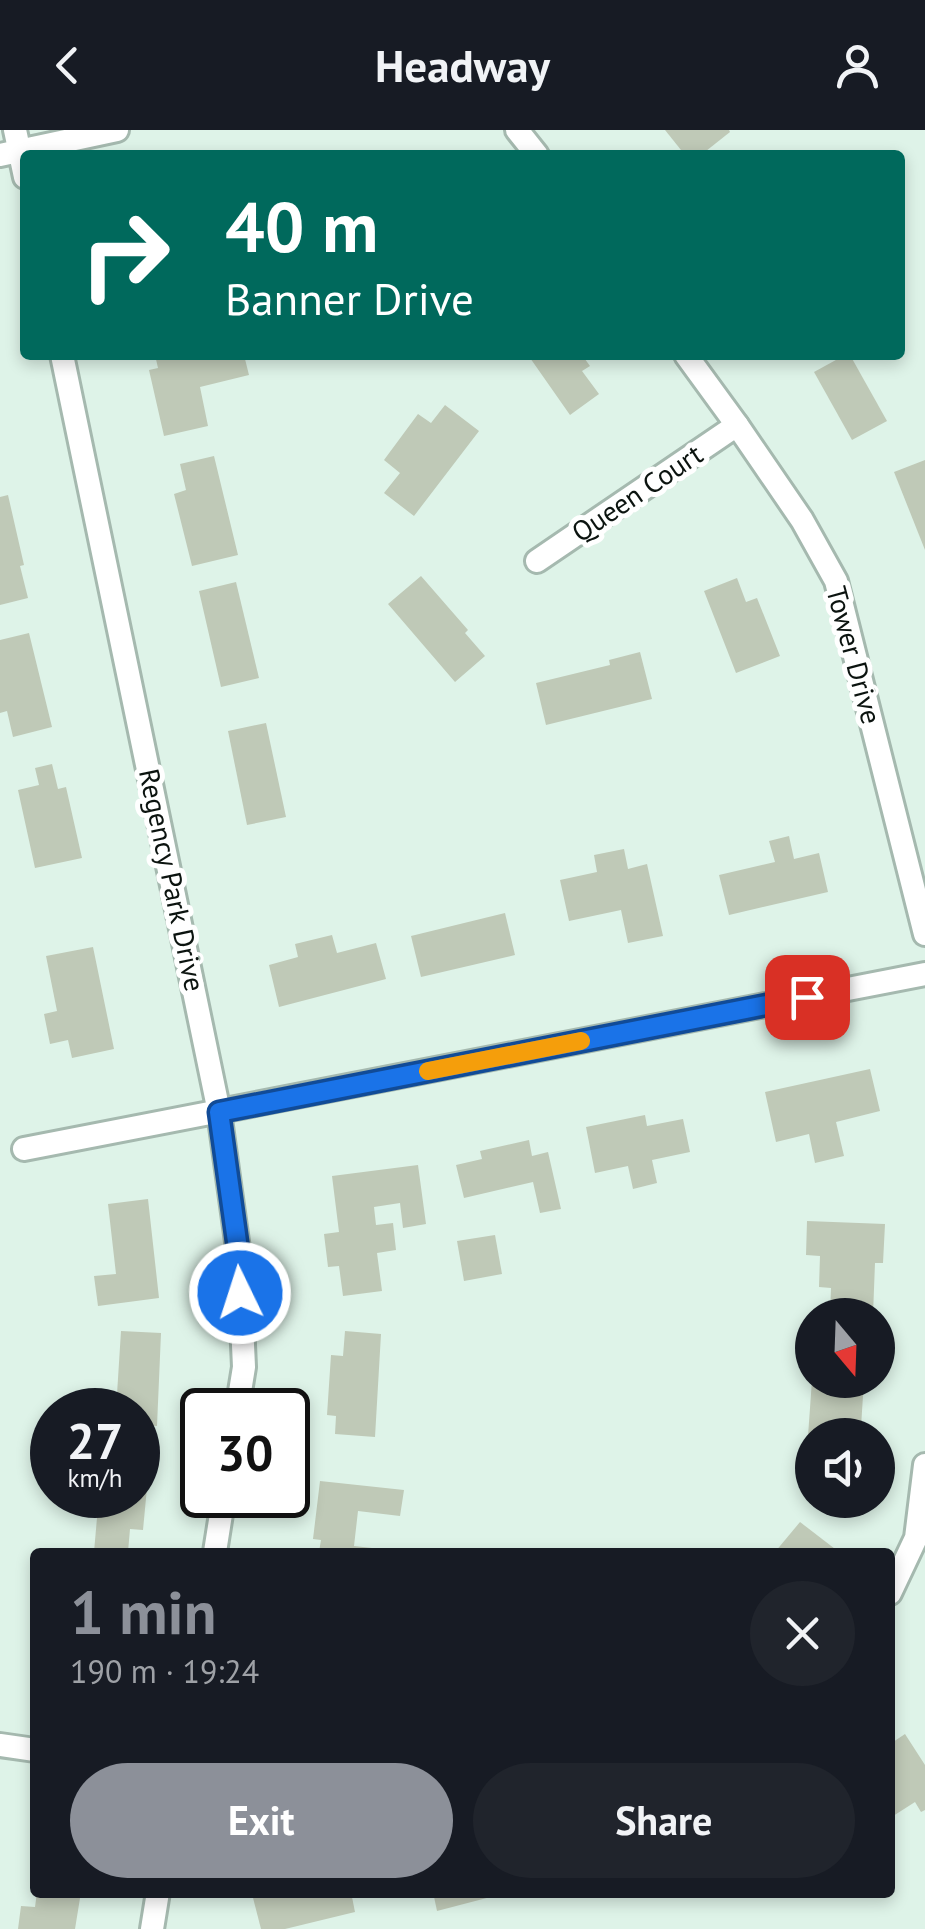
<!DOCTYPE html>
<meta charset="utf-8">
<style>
body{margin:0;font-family:"PT Sans",sans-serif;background:#20242c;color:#f1f3f6;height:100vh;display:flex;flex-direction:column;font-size:38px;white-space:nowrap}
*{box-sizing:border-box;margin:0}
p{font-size:32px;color:#9ea1a6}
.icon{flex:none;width:55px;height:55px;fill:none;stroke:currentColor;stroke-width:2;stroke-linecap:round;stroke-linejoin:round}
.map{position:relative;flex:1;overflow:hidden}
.sheet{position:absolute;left:30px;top:1418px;width:865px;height:350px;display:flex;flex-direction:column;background:#171b24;border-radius:10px;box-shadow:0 5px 15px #0003}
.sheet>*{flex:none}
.hud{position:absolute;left:20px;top:20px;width:885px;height:210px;border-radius:10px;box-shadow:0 5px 15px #0003;background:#00695c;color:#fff;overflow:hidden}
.needle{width:65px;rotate:161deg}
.controls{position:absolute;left:795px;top:1168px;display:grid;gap:20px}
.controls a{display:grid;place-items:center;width:100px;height:100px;border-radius:50%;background:#171b24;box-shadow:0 5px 15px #0003;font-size:50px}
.speed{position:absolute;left:30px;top:1258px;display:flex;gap:20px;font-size:50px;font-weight:700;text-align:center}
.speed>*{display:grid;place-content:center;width:130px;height:130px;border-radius:50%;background:#171b24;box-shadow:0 5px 15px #0003;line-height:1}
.speed small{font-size:25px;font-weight:400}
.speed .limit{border:5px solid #111;border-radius:15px;background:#fff;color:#111}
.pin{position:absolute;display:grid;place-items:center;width:85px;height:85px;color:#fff;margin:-42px;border-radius:20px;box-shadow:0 5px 15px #0006}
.me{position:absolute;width:110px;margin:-55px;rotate:356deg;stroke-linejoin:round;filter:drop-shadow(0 0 8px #0008)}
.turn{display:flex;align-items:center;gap:35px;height:210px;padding:0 40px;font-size:45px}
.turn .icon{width:130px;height:130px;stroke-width:2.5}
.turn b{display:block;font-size:70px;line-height:85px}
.round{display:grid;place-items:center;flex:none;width:105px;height:105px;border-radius:52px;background:#20242c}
.head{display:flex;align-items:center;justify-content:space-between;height:170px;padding:0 40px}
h1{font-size:60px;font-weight:600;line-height:75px;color:#8c9099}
.action{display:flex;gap:20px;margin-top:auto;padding:20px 40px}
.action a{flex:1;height:115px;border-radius:60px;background:#8c9099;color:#fff;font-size:40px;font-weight:600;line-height:115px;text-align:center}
.action a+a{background:#20242c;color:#f1f3f6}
header{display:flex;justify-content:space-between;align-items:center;height:130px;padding:0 40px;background:#171b24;font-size:45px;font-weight:600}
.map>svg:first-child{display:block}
.building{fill:#bfc9b7}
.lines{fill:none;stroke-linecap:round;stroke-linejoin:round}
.minor-casing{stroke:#a5b9af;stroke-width:28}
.minor{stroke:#fff;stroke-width:22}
.route-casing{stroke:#114b97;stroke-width:25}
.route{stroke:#1a73e8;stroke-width:18}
.slow{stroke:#f59e0b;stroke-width:18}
.labels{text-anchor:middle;stroke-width:10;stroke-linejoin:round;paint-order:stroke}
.street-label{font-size:28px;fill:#0b130f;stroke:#fff}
</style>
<header><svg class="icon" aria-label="back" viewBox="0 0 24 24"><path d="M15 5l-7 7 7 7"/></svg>Headway<svg class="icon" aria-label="person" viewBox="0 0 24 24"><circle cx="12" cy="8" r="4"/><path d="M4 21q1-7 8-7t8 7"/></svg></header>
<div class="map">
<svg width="925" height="1799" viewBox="0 0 925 1799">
<rect width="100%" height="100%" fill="#def3e8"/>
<g class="building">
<path d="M665 0H729L730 2 701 25H685Z"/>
<path d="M155 225H244L249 245 200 257 208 296 164 306 149 240 158 238Z"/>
<path d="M528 225H582L590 236 582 241 599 264 570 285Z"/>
<path d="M845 225H850L887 291 852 310 814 242Z"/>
<path d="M445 275 479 301 414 386 384 363 400 343 384 330 418 284 431 293Z"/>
<path d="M214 326 238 425 192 436 174 364 186 360 180 334Z"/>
<path d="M925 330V420L894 342Z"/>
<path d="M8 365 24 435 20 436 28 468 0 475V367Z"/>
<path d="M421 446 468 500 465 503 485 526 455 552 388 474Z"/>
<path d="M737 448 746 472 757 468 780 526 736 543 704 461Z"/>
<path d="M236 452 259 548 221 557 199 461Z"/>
<path d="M29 503 52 597 13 607 7 581 0 583V510Z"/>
<path d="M640 522 652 569 546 595 536 553 610 535 609 530Z"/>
<path d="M266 593 286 687 247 695 228 601Z"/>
<path d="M52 634 58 659 66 657 82 728 35 738 18 660 39 655 35 638Z"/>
<path d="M789 706 794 729 819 723 828 762 729 785 719 745 775 732 769 711Z"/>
<path d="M624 719 628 739 647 734 663 806 628 813 621 780 569 791 560 750 597 742 594 725Z"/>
<path d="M505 783 515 825 421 847 411 806Z"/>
<path d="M332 805 337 823 376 813 386 849 279 877 269 835 298 827 295 814Z"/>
<path d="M93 817 114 919 72 928 68 910 50 914 44 884 57 881 46 826Z"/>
<path d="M870 939 880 981 836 992 844 1026 815 1033 809 1004 776 1012 765 962Z"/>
<path d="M645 985 647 996 683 989 690 1022 652 1030 657 1053 633 1059 628 1036 595 1043 586 997Z"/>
<path d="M529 1010 532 1026 548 1022 561 1079 540 1083 533 1052 464 1068 456 1035 482 1029 480 1021Z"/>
<path d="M418 1035 426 1094 403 1098 400 1073 374 1077 376 1095 393 1093 396 1120 377 1123 382 1161 343 1166 339 1136 328 1137 324 1104 339 1102 332 1046Z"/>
<path d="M148 1069 159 1168 98 1176 94 1146 116 1144 108 1074Z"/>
<path d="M807 1091 885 1094 883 1133H875L873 1185H830L831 1158 819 1157 820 1126 806 1125Z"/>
<path d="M495 1105 502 1144 464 1151 457 1111Z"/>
<path d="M121 1201 161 1203 157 1296 138 1295V1280H116Z"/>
<path d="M345 1201 381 1204 375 1307 335 1304 336 1286 327 1285 331 1225 343 1226Z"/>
<path d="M812 1250H864L861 1297 846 1296V1305H812V1321L807 1320Z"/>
<path d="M138 1325 150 1326 143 1400 130 1399 128 1422H94L99 1365H138Z"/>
<path d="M320 1351 404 1360 400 1386 358 1381 354 1416 390 1420V1422H319L321 1410 313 1409Z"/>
<path d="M800 1392 839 1422H775Z"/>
<path d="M905 1604 925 1635V1680L921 1682 915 1672 890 1688V1614Z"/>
<path d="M37 1762H81L75 1799H18L21 1776 35 1777Z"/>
<path d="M260 1762H351L355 1782 285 1799H261L252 1764Z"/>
<path d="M433 1762H502V1764L437 1781Z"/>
</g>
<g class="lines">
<g class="minor-casing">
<g id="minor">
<path d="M15 0 25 47"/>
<path d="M517 0 537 25"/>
<path d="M0 25 117 0"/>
<path d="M62 225 219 982 239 1126 244 1237 237 1280"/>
<path d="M686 225 737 295 802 390 836 451 925 804"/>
<path d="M537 431 737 295"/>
<path d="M24 1019 925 844"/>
<path d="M215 1422 224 1365"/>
<path d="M890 1463 916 1408 925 1335"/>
<path d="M0 1615 35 1620"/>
<path d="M152 1799 158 1762"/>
</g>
</g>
<use href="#minor" class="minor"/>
</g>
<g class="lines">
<g class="route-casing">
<path id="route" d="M240 1163 239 1126 219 982 807 867"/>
</g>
<use href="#route" class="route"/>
<path class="slow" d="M428 941 581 911"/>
</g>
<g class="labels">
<g class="street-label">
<text transform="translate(637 363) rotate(-34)" y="10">Queen Court</text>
<text transform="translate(854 525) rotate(75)" y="10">Tower Drive</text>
<text transform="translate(172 750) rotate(78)" y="10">Regency Park Drive</text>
</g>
</g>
</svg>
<div class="controls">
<a><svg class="needle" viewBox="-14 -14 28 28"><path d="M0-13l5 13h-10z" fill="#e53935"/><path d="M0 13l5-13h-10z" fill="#9ea1a6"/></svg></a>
<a><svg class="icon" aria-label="sound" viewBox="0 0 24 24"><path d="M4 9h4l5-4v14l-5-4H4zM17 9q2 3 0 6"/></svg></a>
</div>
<div class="speed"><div>27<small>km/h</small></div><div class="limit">30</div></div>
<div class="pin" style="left:807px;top:867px;background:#d93025"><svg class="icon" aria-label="arrive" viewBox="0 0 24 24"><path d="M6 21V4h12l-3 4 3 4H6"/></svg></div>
<svg class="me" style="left:240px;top:1163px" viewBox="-20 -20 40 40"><circle r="17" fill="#1a73e8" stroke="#fff" stroke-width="3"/><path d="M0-11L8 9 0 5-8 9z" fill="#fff"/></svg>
<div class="hud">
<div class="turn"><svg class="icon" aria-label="right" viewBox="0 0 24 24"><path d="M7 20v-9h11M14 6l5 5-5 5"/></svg><div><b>40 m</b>Banner Drive</div></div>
</div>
<section class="sheet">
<div class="head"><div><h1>1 min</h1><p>190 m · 19:24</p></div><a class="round"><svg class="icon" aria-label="close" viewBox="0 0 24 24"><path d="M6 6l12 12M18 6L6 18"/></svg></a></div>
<div class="action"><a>Exit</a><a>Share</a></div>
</section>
</div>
